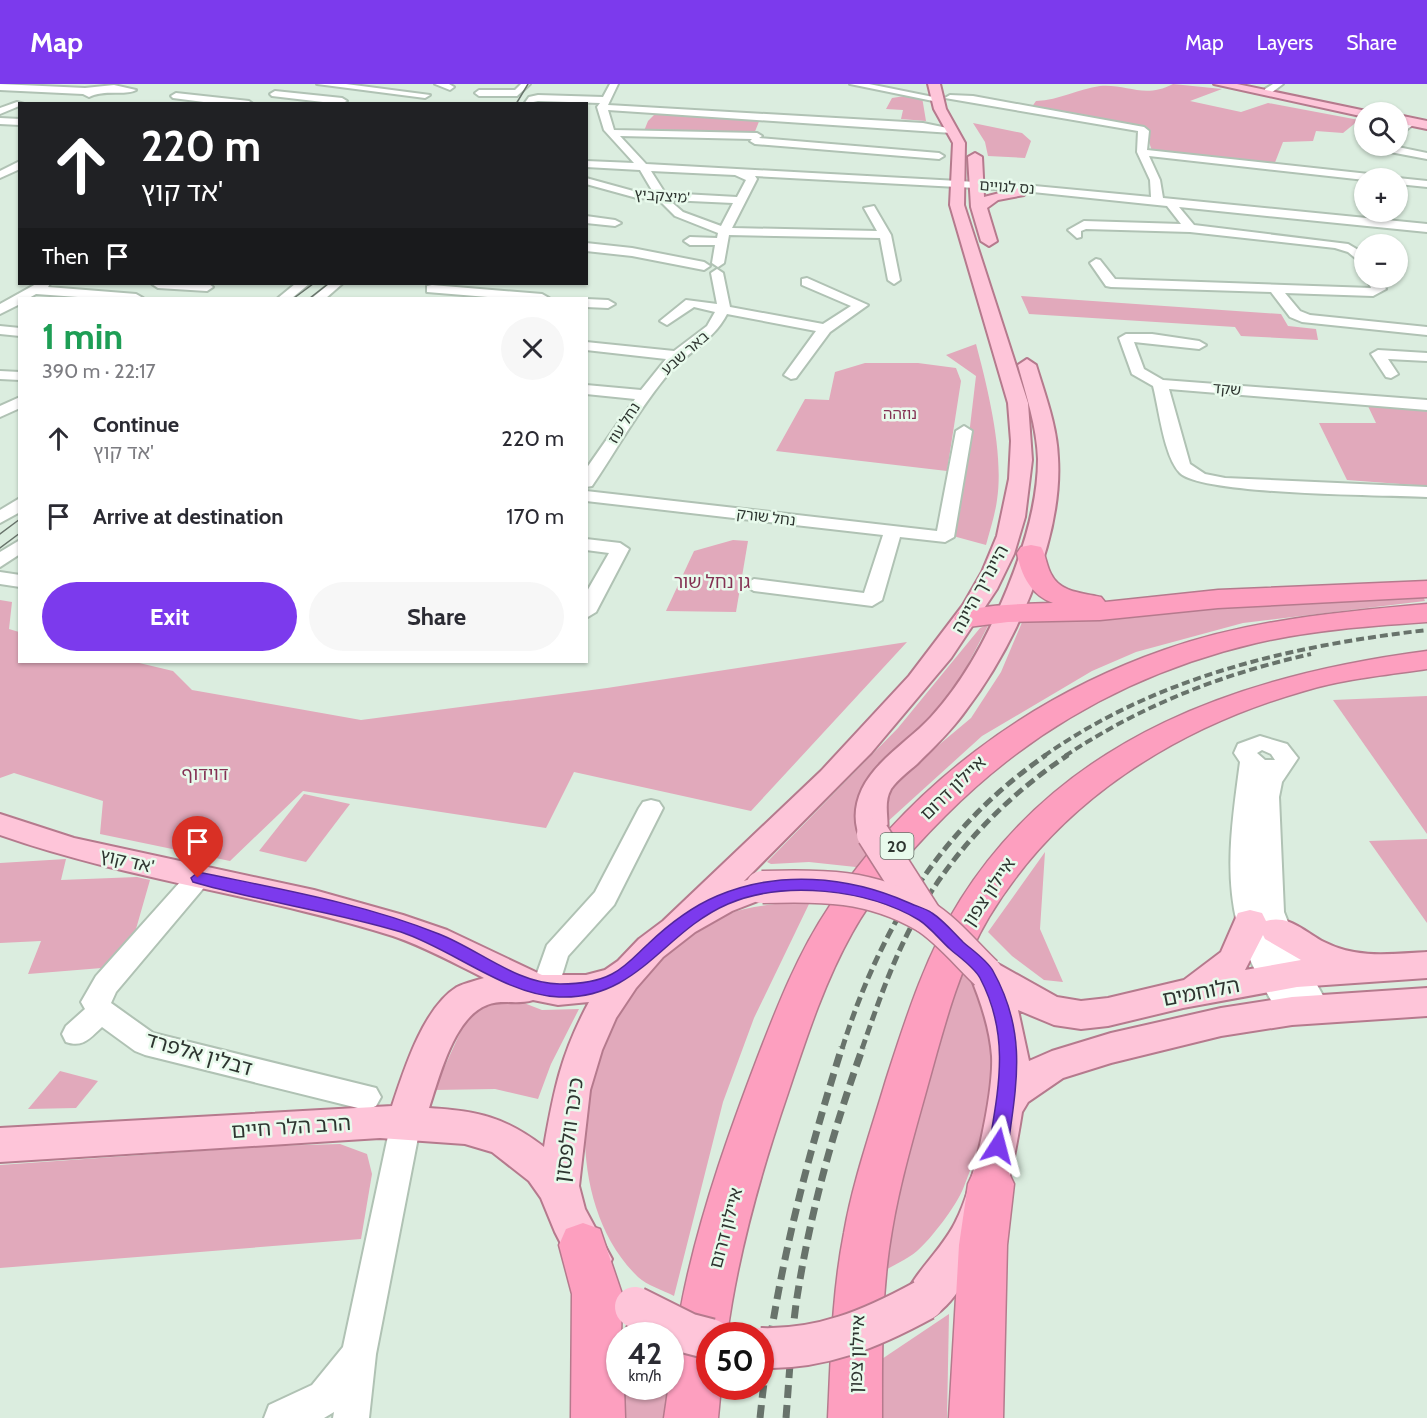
<!DOCTYPE html>
<meta charset="utf-8">
<style>
body{margin:0;font-family:Cabin,"Noto Sans Hebrew",sans-serif;background:#f7f7f7;color:#2b2b33;height:100vh;display:flex;flex-direction:column;font-size:22px;white-space:nowrap}
*{box-sizing:border-box;margin:0}
p{font-size:20px;color:#7c7c81}
.icon{flex:none;width:33px;height:33px;fill:none;stroke:currentColor;stroke-width:2;stroke-linecap:round;stroke-linejoin:round}
.map{position:relative;flex:1;overflow:hidden}
.sheet{position:absolute;left:18px;top:213px;width:570px;height:366px;display:flex;flex-direction:column;background:#fff;border-radius:0px;box-shadow:0 2px 4px #0004}
.sheet>*{flex:none}
.guide{position:absolute;left:18px;top:18px;width:570px;height:183px;border-radius:0px;box-shadow:0 2px 4px #0004;background:#202124;color:#fff;overflow:hidden}
.tools{position:absolute;left:1354px;top:18px;display:grid;gap:12px}
.tools a{display:grid;place-items:center;width:54px;height:54px;border-radius:50%;background:#fff;box-shadow:0 2px 4px #0004;font-size:30px}
.speed{position:absolute;left:606px;top:1238px;display:flex;gap:12px;font-size:30px;font-weight:700;text-align:center}
.speed>*{display:grid;place-content:center;width:78px;height:78px;border-radius:50%;background:#fff;box-shadow:0 2px 4px #0004;line-height:1}
.speed small{font-size:15px;font-weight:400}
.speed .limit{border:9px solid #d22;background:#fff;color:#111}
.pin{position:absolute;display:grid;place-items:center;width:51px;height:51px;color:#fff;margin:-62px -26px;border-radius:50% 50% 50% 0;rotate:-45deg;box-shadow:0 0 6px #0007}
.pin .icon{rotate:45deg}
.me{position:absolute;width:66px;margin:-33px;rotate:9deg;stroke-linejoin:round;filter:drop-shadow(0 0 4px #0008)}
.turn{display:flex;align-items:center;gap:21px;height:126px;padding:0 24px;font-size:27px}
.turn .icon{width:78px;height:78px;stroke-width:2.5}
.turn b{display:block;font-size:42px;line-height:51px}
.then{display:flex;align-items:center;height:57px;padding:0 24px;background:#0003;gap:12px;font-size:22px}
.round{display:grid;place-items:center;flex:none;width:63px;height:63px;border-radius:32px;background:#f7f7f7}
.head{display:flex;align-items:center;justify-content:space-between;height:102px;padding:0 24px}
h1{font-size:36px;font-weight:700;line-height:45px;color:#1e9e55}
.cta{display:flex;gap:12px;margin-top:auto;padding:12px 24px}
.cta a{flex:1;height:69px;border-radius:36px;background:#7c3aed;color:#fff;font-size:24px;font-weight:700;line-height:69px;text-align:center}
.cta a+a{background:#f7f7f7;color:#2b2b33}
ul{padding:0;list-style:none}
li{display:flex;align-items:center;gap:18px;height:78px;padding:0 24px}
li div{flex:1}
li b{display:block;font-size:22px}
li em{font-style:normal}
header{display:flex;align-items:center;gap:36px;box-sizing:border-box;height:84px;padding:0 30px;background:#7c3aed;color:#fff}
header strong{font-size:28px}
nav{display:flex;gap:33px;margin-inline-start:auto;font-size:21px}
.map>svg:first-child{display:block}
.green{fill:#e1a9bb}
.lines{fill:none;stroke-linecap:round;stroke-linejoin:round}
.minor-casing{stroke:#b0c2b4;stroke-width:4}
.major-casing{stroke:#b57a8d;stroke-width:4}
.highway-casing{stroke:#b57a8d;stroke-width:3}
.minor{fill:#fff;fill-rule:evenodd}
.major{fill:#fec5d9;fill-rule:evenodd}
.highway{fill:#fd9fbf;fill-rule:evenodd}
.tram{stroke:#68736b;stroke-width:1.5}
.rail-far2{stroke:#68736b;stroke-width:4;stroke-dasharray:8 4;stroke-linecap:butt}
.rail-far1{stroke:#68736b;stroke-width:5;stroke-dasharray:10 5;stroke-linecap:butt}
.rail{stroke:#68736b;stroke-width:7;stroke-dasharray:13 7;stroke-linecap:butt}
.major-bridge-far1-casing{stroke:#b57a8d;stroke-width:35;stroke-linecap:butt}
.major-bridge-casing{stroke:#b57a8d;stroke-width:44;stroke-linecap:butt}
.major-bridge-far1{stroke:#fec5d9;stroke-width:32}
.major-bridge{stroke:#fec5d9;stroke-width:40}
.route{fill:#7c3aed;stroke:#51269a;stroke-width:1.5}
.labels{text-anchor:middle;stroke-width:5;stroke-linejoin:round;paint-order:stroke}
.far-street-label{font-size:15px;fill:#2e3530;stroke:#e8faec}
.far-park-label{font-size:15px;fill:#843153;stroke:#e8faec}
.shield{fill:#e8faec;stroke:#667068;stroke-width:1.5}
.shield-label{font-size:16px;font-weight:bold;fill:#2e3530}
.park-label{font-size:18px;fill:#843153;stroke:#e8faec}
.street-label{font-size:18px;fill:#2e3530;stroke:#e8faec}
.near-street-label{font-size:21px;fill:#2e3530;stroke:#e8faec}
</style>
<header>
<strong>Map</strong>
<nav><a>Map</a><a>Layers</a><a>Share</a></nav>
</header>
<div class="map">
<svg width="1427" height="1334" viewBox="0 0 1427 1334">
<rect width="100%" height="100%" fill="#dbeddf"/>
<g class="green">
<path d="M1173 0 1222 5 1190 17 1241 28 1268 19 1359 36 1343 49 1316 47 1313 57 1283 58 1274 81 1152 67 1144 43 1031 24 1036 17C1060 16 1078 5 1100 2 1128 0 1144 15 1173 0Z"/>
<path d="M911 11 922 13 926 37 901 35 903 26 886 25 892 14Z"/>
<path d="M656 29 760 35 754 50 644 47 648 37Z"/>
<path d="M973 39 1022 49 1031 57 1025 74 988 72 985 58Z"/>
<path d="M1021 212 1281 230 1288 242 1316 245 1318 256 1241 252 1235 243 1029 230Z"/>
<path d="M976 260C988 305 1004 370 997 416 995 431 990 446 986 461L953 452 960 427 976 292 946 271Z"/>
<path d="M865 279H918L956 284 961 297 947 387 776 367 805 315 829 316 835 288Z"/>
<path d="M1367 320 1427 326V402L1347 396 1319 339H1376Z"/>
<path d="M733 456 748 457 736 528 666 527 694 467Z"/>
<path d="M1423 512 1425 517 1243 539 1136 568 1092 587 982 652 885 740 891 701 971 634 1001 588 1023 536 1129 534 1282 516Z"/>
<path d="M0 516 12 518 9 545 19 548 20 578H135L173 587 192 606 361 636 607 604 907 558 751 727 574 688 546 744 303 707 230 777 100 750 103 717 14 689 0 694Z"/>
<path d="M989 540 956 603 931 635 873 696 871 767 865 784 809 778 771 780 767 778 898 644 980 544Z"/>
<path d="M1427 612V750L1333 616Z"/>
<path d="M304 710 350 720 306 778 259 767Z"/>
<path d="M1427 755V839L1369 757Z"/>
<path d="M1045 768 1040 845 1063 898 1044 896 1012 872 988 848Z"/>
<path d="M66 775 61 796 137 793 150 796 130 866 114 883 28 890 41 857 0 859V779Z"/>
<path d="M789 819 809 820 754 934 723 1018 674 1212C663 1206 646 1201 638 1193 582 1139 575 1044 595 974 606 938 636 898 663 872 671 864 680 854 690 848 721 828 753 821 789 819Z"/>
<path d="M965 881C979 905 993 933 996 962 999 1000 978 1069 963 1105 956 1122 931 1155 917 1167 905 1177 889 1183 877 1191L929 968Z"/>
<path d="M500 918 524 919 542 926 579 925 551 980 538 1015 495 1005 434 1006 465 938 480 921Z"/>
<path d="M60 987 98 997 76 1024 28 1025Z"/>
<path d="M340 1060 367 1070 372 1090 361 1155 0 1184V1081L272 1062Z"/>
<path d="M949 1230 947 1334H865L861 1289Z"/>
<path d="M671 1272 686 1281 675 1334H616L620 1302H670Z"/>
</g>
<g class="lines">
<g class="minor-casing">
<g id="minor">
<path d="M0 0 85 4 114 1 136 6C127 12 103 5 89 13L83 10 0 6Z"/>
<path d="M317 0H346L430 11 425 14Z"/>
<path d="M435 0H449L454 3 450 6Z"/>
<path d="M521 0H530L517 12H479L475 9 479 6H515Z"/>
<path d="M610 0H618L608 21 923 39 957 46 952 49 608 26 614 46 757 49 762 52 759 54 939 69 944 72 939 75 755 60 750 57 752 55 620 52 646 80 1013 100 1151 113 1150 96 1137 68 1138 47 945 14 950 11 973 12 1144 43 1149 47 1147 66 1378 91 1383 94 1365 96 1149 72 1160 96 1163 114 1427 140V148L1179 123 1194 141 1348 160 1365 170V182L1348 168 1335 164 1190 148 1086 145 1081 147V153L1077 154 1068 146 1084 137 1181 140 1167 122 1013 106 755 92 757 95 732 144 877 147 864 124 874 122 891 151 900 196 894 200 888 196 880 154 729 151 724 179 718 183 712 179 715 161H690L684 157 690 153 717 154 718 149 675 132 658 115 637 114 586 100V94L637 108H653L640 86 586 83V77L634 79 604 46 597 23 600 19 538 17 524 20 529 13 538 11 603 13ZM651 87 735 91 746 96 737 113 665 109ZM669 116 733 119 721 142 683 128Z"/>
<path d="M850 0H869L943 15 938 18Z"/>
<path d="M1273 0H1283L1271 9H1265V5Z"/>
<path d="M275 7 342 14 347 17 340 20 272 12 270 10Z"/>
<path d="M176 9 249 17 253 20H219L173 14 171 12Z"/>
<path d="M17 18 24 20 0 30V24Z"/>
<path d="M0 34 20 35V41L0 40Z"/>
<path d="M1409 36 1417 38 1398 52V44Z"/>
<path d="M1381 62H1393L1427 69V75L1390 68Z"/>
<path d="M20 77V85L0 94V87Z"/>
<path d="M1395 94H1398L1427 97V103L1398 100V94Z"/>
<path d="M586 132 615 136 621 139 615 142 586 139Z"/>
<path d="M586 159 632 164 704 178 710 182 704 186 632 172 586 167Z"/>
<path d="M1096 175 1100 176 1115 195 1371 204 1367 194H1379L1386 205 1373 212 1285 209 1300 227 1310 231 1427 243V251L1302 238 1290 233 1271 208 1111 203 1106 202 1090 179Z"/>
<path d="M717 185 723 189 730 223 823 240 851 222 802 201V195L807 194 868 221 830 248 796 294 791 295 784 291 816 247 727 230C713 258 683 270 664 295 637 328 616 367 592 402L586 403V385L635 315 586 310V301L641 306 666 275 586 266V258L674 267 707 242 715 228 694 223 667 241 660 237 686 216 717 220 711 189Z"/>
<path d="M36 200H50L48 203 136 210 143 214H92L36 210 29 214H20V220L0 230V220Z"/>
<path d="M152 200H209L213 203 207 207 158 204Z"/>
<path d="M295 200H309L292 214H278Z"/>
<path d="M329 200H342L326 214H312Z"/>
<path d="M432 201 542 210 549 214H500L427 208V202Z"/>
<path d="M586 215 608 216 615 220 608 224 586 223Z"/>
<path d="M0 242 20 244V252L0 250Z"/>
<path d="M1152 250 1199 257 1206 261 1199 265 1134 258 1144 285 1163 296 1427 316V326L1169 305 1190 380 1205 390 1225 394 1427 403V413C1385 411 1202 411 1180 389 1164 373 1159 325 1153 302L1132 290 1119 254 1126 250Z"/>
<path d="M1378 266 1427 269V277L1388 275 1398 290 1391 294 1386 293 1371 270Z"/>
<path d="M0 287 20 288V296L0 295Z"/>
<path d="M20 313V324L0 333V322Z"/>
<path d="M964 342 972 347 954 453 945 458 900 453 882 516 872 522 754 507 744 501 754 495 864 509 883 451 586 417V407L937 447 956 347Z"/>
<path d="M20 414V428L0 439V426Z"/>
<path d="M586 455 620 459 629 465 596 528 586 534V509L609 469 586 466Z"/>
<path d="M20 456V470L0 483V468Z"/>
<path d="M0 488 20 491V503L0 500Z"/>
<path d="M1260 652 1287 660 1298 674 1282 698 1279 713 1284 828 1303 876 1330 924 1326 932 1316 935 1305 929 1302 935 1292 938 1282 935C1264 905 1246 873 1237 839 1224 786 1233 731 1240 678L1234 669 1238 660ZM1262 666 1271 670 1275 676H1265L1257 669Z"/>
<path d="M651 716 659 718 663 724 614 821 568 872 555 914 545 917 535 914 531 906 547 861 595 808 639 724 643 718Z"/>
<path d="M198 785 207 788 211 794 207 800 116 908 111 919 153 949 376 1004 381 1013 376 1022 366 1026 145 971 135 967 102 943C90 954 83 964 66 958L62 950 66 942 85 925 81 918 96 892 189 788Z"/>
<path d="M406 1025 417 1029 421 1038 376 1270 369 1334H333L334 1328 324 1334H264L269 1321 312 1301 343 1263 391 1038 395 1029Z"/>
</g>
</g>
<g class="major-casing">
<g id="major">
<path d="M928 0H940L946 25 965 59 964 121 1028 319 1032 376 1025 433 1014 470 997 505 951 574 871 669 744 797 762 791 773 795 778 803 773 811 732 827 695 848 663 873 636 904 616 934 602 966 590 1006 579 1102 585 1125 612 1175 606 1189 591 1195 576 1189 555 1148 541 1114 529 1097 492 1068 465 1060 380 1054 0 1078V1044L392 1022C404 986 423 924 457 903 465 899 475 897 484 894 454 879 425 863 393 852 264 811 128 796 0 751V730L74 754 314 806 403 831 447 846 542 891H586L605 886 618 877 639 855 663 837 821 687 909 592 963 521 982 488 997 452 1009 395 1011 357 1008 319 950 121 953 59 934 25ZM533 916 558 921 589 918C561 970 554 1006 544 1063 505 1033 478 1027 429 1024 439 994 454 933 487 921 501 915 518 921 533 916Z"/>
<path d="M1214 0H1237L1371 28H1365V33Z"/>
<path d="M1398 31 1427 37V45L1398 39Z"/>
<path d="M975 69 982 73 984 113 1019 104 1026 108 1024 111 998 116 987 124 997 157 989 162 981 157 971 123 968 73Z"/>
<path d="M1027 275 1036 281C1045 311 1057 342 1058 374 1063 455 1015 562 966 626 952 646 934 663 917 680 909 687 897 696 891 705 881 722 893 743 884 757L873 761 862 757C853 741 854 722 862 705 876 676 910 656 931 633 965 596 989 550 1008 503 1024 463 1038 419 1038 375 1037 343 1026 311 1018 281Z"/>
<path d="M1250 826 1262 829 1266 837C1288 830 1305 848 1324 858 1357 875 1391 870 1427 868V894L1297 903 1183 924 1108 942 1081 945 1054 941 1018 926 1029 977 1052 967 1111 949 1221 924 1292 913 1427 904V932L1292 941 1221 952 1111 979 1063 994 1028 1018 1022 1028C1012 1091 1000 1148 963 1200 952 1216 942 1229 924 1237L909 1231 903 1216C915 1187 942 1166 956 1137 973 1105 994 1008 992 972 990 944 980 915 969 889L974 880 986 876 998 880 1057 913 1081 917 1108 914 1184 896 1221 868 1238 829ZM1263 851 1265 855 1301 876 1245 886Z"/>
</g>
</g>
<g class="highway-casing">
<g id="highway">
<path d="M1031 461 1041 463C1046 471 1046 481 1051 490 1060 509 1084 509 1101 513L1105 518 1218 506 1427 497V513L1218 524 1100 536 1008 538 968 543 958 540 954 534 958 528C989 520 1021 520 1053 519 1031 511 1021 491 1017 469L1021 463Z"/>
<path d="M1427 520V538C1370 542 1312 546 1256 559 1137 587 1031 645 945 732 911 766 876 806 852 849 824 899 806 955 788 1009 761 1088 738 1168 727 1251H710V1302H721L718 1334H664C671 1288 676 1241 687 1194 704 1119 730 1046 757 975 777 923 798 869 829 823 908 703 1029 613 1164 566 1249 536 1338 528 1427 520Z"/>
<path d="M1427 567V585C1386 591 1344 595 1304 607 1175 644 1059 717 989 833 958 885 943 947 927 1004 914 1051 900 1098 892 1146 881 1208 882 1271 882 1334H828C831 1272 832 1210 844 1149 853 1097 871 1047 886 996 906 934 926 870 961 815 1065 651 1244 591 1427 567Z"/>
<path d="M991 1079 1007 1085 1014 1100 1007 1161 1003 1334H949L959 1161 968 1100 975 1085Z"/>
<path d="M583 1139 600 1145 622 1210 620 1302H624L625 1334H571L572 1210 559 1161 566 1145Z"/>
</g>
</g>
<use href="#minor" class="minor"/>
<use href="#major" class="major"/>
<use href="#highway" class="highway"/>
<g class="tram">
<path d="M516 20 528 0"/>
<path d="M294 214 313 200"/>
<path d="M310 214 328 200"/>
<path d="M0 450 20 435"/>
<path d="M0 464 20 449"/>
</g>
<g class="rail-far2">
<path d="M1044 672C1158 592 1290 562 1427 546"/>
<path d="M1065 672C1142 621 1222 590 1311 570"/>
</g>
<g class="rail-far1">
<path d="M842 965C880 844 941 744 1046 671"/>
<path d="M862 965C877 922 892 878 914 837 949 771 1005 713 1068 671"/>
</g>
<g class="rail">
<path d="M760 1334C773 1205 803 1087 842 963"/>
<path d="M786 1334C789 1296 791 1258 796 1220 809 1133 833 1046 863 963"/>
</g>
<g class="major-bridge-far1-casing">
<g id="major-bridge-far1">
<path d="M873 750 926 833"/>
<path d="M762 803C821 801 871 801 924 832 945 844 968 872 986 889"/>
</g>
</g>
<g class="major-bridge-casing">
<g id="major-bridge">
<path d="M635 1223 687 1249 710 1255"/>
<path d="M760 1264C821 1266 871 1245 924 1216"/>
</g>
</g>
<use href="#major-bridge-far1" class="major-bridge-far1"/>
<use href="#major-bridge" class="major-bridge"/>
</g>
<path class="route" d="M198 788C279 805 362 819 439 850 478 865 517 900 560 900 577 900 597 898 612 890 626 883 637 870 648 860 669 840 691 823 717 812 778 786 848 792 907 818 915 822 925 824 932 829 943 836 953 848 963 858 972 866 987 876 993 887 1027 948 1017 997 1008 1062L1005 1068 998 1070 992 1068 989 1062C999 1002 1010 951 980 894 974 883 959 873 950 865 940 856 930 843 919 836 867 805 784 796 728 820 663 848 638 916 559 913 506 911 452 865 401 848 332 827 261 818 193 798L191 794Z"/>
<g class="labels">
<g class="far-street-label">
<text transform="translate(1007 103) rotate(4)" y="5">נס לגויים</text>
<text transform="translate(662 112) rotate(4)" y="5">מיצקביץ'</text>
<text transform="translate(685 269) rotate(-41)" y="5">באר שבע</text>
<text transform="translate(1227 305) rotate(5)" y="5">שקד</text>
<text transform="translate(624 339) rotate(-57)" y="5">נחל עוז</text>
<text transform="translate(766 433) rotate(7)" y="5">נחל שורק</text>
</g>
<g class="far-park-label">
<text x="900" y="335">נוזהה</text>
</g>
<rect class="shield" x="880.5" y="749" width="33" height="26" rx="4.5"/>
<g class="shield-label">
<text x="897" y="768">20</text>
</g>
<g class="park-label">
<text x="712" y="504">גן נחל שור</text>
<text x="205" y="696">דוידוף</text>
</g>
<g class="street-label">
<text transform="translate(980 505) rotate(-61)" y="6">היינריך היינה</text>
<text transform="translate(953 704) rotate(-44)" y="6">איילון דרום</text>
<text transform="translate(127 777) rotate(13)" y="6">אד קוץ'</text>
<text transform="translate(989 808) rotate(-56)" y="6">איילון צפון</text>
<text transform="translate(726 1144) rotate(-75)" y="6">איילון דרום</text>
<text transform="translate(857 1270) rotate(-88)" y="6">איילון צפון</text>
</g>
<g class="near-street-label">
<text transform="translate(1201 908) rotate(-11)" y="7">הלוחמים</text>
<text transform="translate(199 970) rotate(16)" y="7">דבלין אלפרד</text>
<text transform="translate(291 1043) rotate(-4)" y="7">הרב הלר חיים</text>
<text transform="translate(569 1046) rotate(-82)" y="7">כיכר וולפסון</text>
</g>
</g>
</svg>
<div class="tools">
<a><svg class="icon" aria-label="search" viewBox="0 0 24 24"><circle cx="10" cy="10" r="6"/><path d="M15 15l6 6"/></svg></a>
<a>+</a>
<a>−</a>
</div>
<div class="speed"><div>42<small>km/h</small></div><div class="limit">50</div></div>
<div class="pin" style="left:198px;top:794px;background:#d93025"><svg class="icon" aria-label="arrive" viewBox="0 0 24 24"><path d="M6 21V4h12l-3 4 3 4H6"/></svg></div>
<svg class="me" style="left:998px;top:1062px" viewBox="-20 -20 40 40"><path d="M0-17L14 15 0 8-14 15z" fill="#7c3aed" stroke="#fff" stroke-width="4"/></svg>
<div class="guide">
<div class="turn"><svg class="icon" aria-label="ahead" viewBox="0 0 24 24"><path d="M12 20V5M6 11l6-6 6 6"/></svg><div><b>220 m</b>אד קוץ'</div></div>
<div class="then">Then<svg class="icon" aria-label="arrive" viewBox="0 0 24 24"><path d="M6 21V4h12l-3 4 3 4H6"/></svg></div>
</div>
<section class="sheet">
<div class="head"><div><h1>1 min</h1><p>390 m · 22:17</p></div><a class="round"><svg class="icon" aria-label="close" viewBox="0 0 24 24"><path d="M6 6l12 12M18 6L6 18"/></svg></a></div>
<ul>
<li><svg class="icon" aria-label="ahead" viewBox="0 0 24 24"><path d="M12 20V5M6 11l6-6 6 6"/></svg><div><b>Continue</b><p>אד קוץ'</p></div><em>220 m</em></li>
<li><svg class="icon" aria-label="arrive" viewBox="0 0 24 24"><path d="M6 21V4h12l-3 4 3 4H6"/></svg><div><b>Arrive at destination</b></div><em>170 m</em></li>
</ul>
<div class="cta"><a>Exit</a><a>Share</a></div>
</section>
</div>
